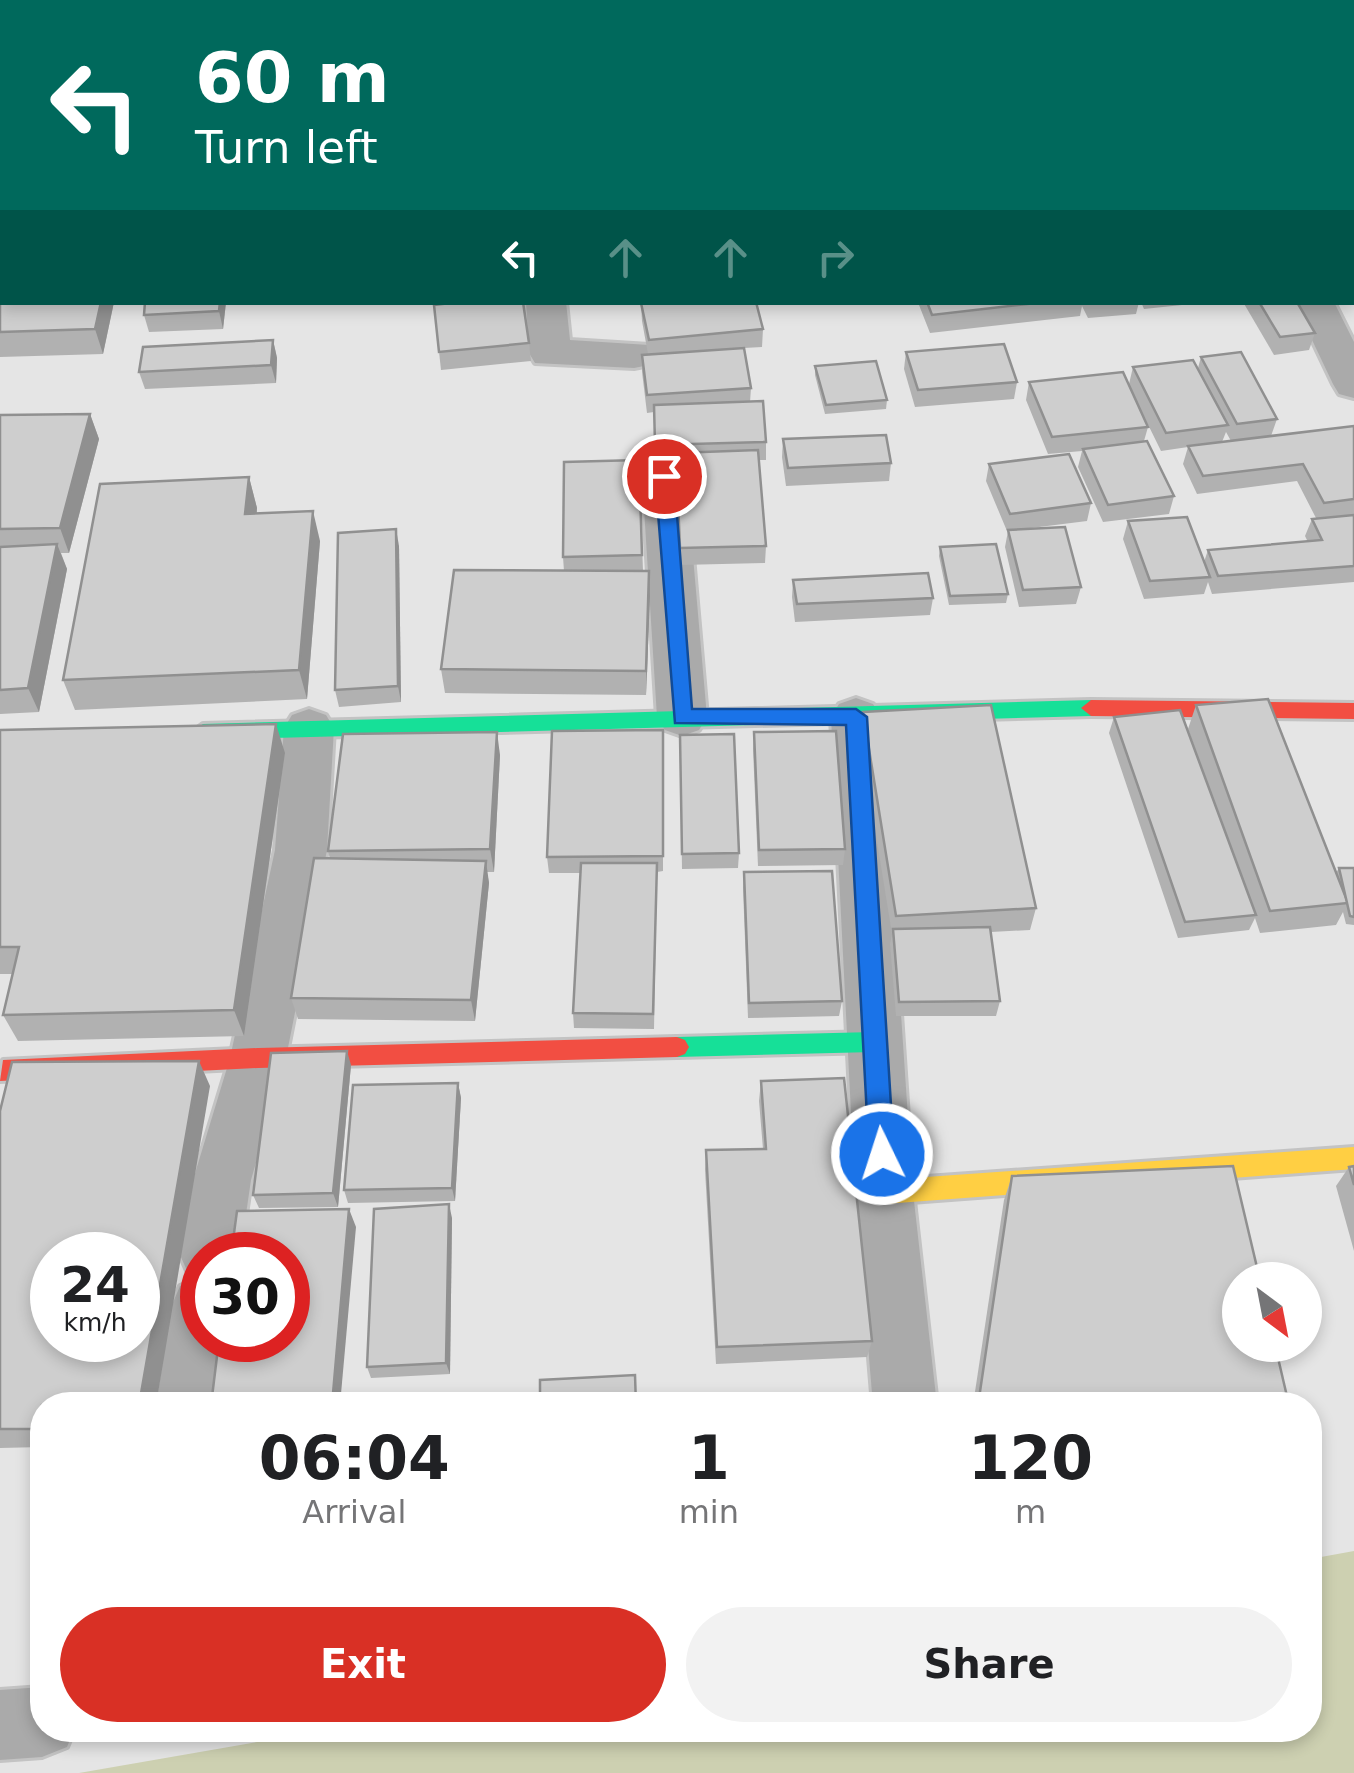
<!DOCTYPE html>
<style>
body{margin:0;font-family:"DejaVu Sans",sans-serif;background:#f2f2f2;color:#202124;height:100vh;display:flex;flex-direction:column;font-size:38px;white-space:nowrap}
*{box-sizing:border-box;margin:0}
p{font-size:32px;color:#757577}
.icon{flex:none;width:55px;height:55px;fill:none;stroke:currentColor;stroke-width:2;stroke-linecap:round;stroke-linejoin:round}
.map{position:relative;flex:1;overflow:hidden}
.drawer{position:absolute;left:30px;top:1392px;width:1292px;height:350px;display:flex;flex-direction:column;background:#fff;border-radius:40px;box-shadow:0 5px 15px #0003}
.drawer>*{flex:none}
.hud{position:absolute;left:0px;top:0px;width:1355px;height:305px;box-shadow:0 5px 15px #0003;background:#00695c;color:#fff;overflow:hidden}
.needle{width:65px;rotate:148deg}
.controls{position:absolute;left:1222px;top:1262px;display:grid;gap:20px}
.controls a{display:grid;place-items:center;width:100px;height:100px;border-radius:50%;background:#fff;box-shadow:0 5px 15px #0003;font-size:50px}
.speed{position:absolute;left:30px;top:1232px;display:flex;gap:20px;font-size:50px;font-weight:700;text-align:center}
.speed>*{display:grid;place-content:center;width:130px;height:130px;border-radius:50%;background:#fff;box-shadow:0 5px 15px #0003;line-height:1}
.speed small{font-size:25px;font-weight:400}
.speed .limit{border:15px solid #d22;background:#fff;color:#111}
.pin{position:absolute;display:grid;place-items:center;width:85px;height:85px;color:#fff;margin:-42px;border:5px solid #fff;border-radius:50%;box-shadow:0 2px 10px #0007}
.me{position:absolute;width:110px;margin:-55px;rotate:356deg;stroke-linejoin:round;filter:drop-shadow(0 0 8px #0008)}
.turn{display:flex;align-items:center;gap:35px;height:210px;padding:0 30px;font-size:45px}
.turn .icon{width:130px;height:130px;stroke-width:2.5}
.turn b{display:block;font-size:70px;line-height:85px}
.lanes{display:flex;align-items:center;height:95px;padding:0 30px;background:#0003;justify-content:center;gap:50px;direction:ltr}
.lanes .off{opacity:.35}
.eta{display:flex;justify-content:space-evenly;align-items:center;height:170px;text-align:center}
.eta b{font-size:60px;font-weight:800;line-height:70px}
.action{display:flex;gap:20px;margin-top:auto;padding:20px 30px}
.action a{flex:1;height:115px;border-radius:60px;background:#d93025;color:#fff;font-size:40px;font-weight:800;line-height:115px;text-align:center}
.action a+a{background:#f2f2f2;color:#202124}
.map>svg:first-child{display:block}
.green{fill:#cdd0b1}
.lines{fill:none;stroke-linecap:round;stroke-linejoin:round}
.street-casing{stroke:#c3c3c3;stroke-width:6}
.fast-casing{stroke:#c3c3c3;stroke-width:6}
.slow-casing{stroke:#c3c3c3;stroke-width:6}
.jam-casing{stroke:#c3c3c3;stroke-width:6}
.street{fill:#aaa;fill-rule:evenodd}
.fast{fill:#16e098;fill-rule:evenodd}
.slow{fill:#ffcf43;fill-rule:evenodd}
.jam{fill:#f24e42;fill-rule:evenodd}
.wall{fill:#b1b1b1;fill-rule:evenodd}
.shaded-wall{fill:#909090}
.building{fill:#cecece;stroke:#909090;stroke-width:2.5;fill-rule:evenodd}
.route{fill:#1a73e8;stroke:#114b97;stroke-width:2.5}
</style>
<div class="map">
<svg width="1354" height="1773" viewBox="0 0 1354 1773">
<rect width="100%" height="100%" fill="#e5e5e5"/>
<path class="green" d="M1354 1551V1773H79L326 1730H1310V1559Z"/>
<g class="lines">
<g class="street-casing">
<g id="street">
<rect x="577" y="0" width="34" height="2"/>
<path d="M1125 0H1159L1160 2H1126Z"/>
<path d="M526 302H566L570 340 649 345 655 355 649 365 634 368 535 363 529 353Z"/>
<path d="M1294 302H1334L1354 342V398L1339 394 1333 384Z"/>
<path d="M664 461 680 465 686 476 707 717 699 730 682 736 665 730 657 717 642 476 648 465Z"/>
<path d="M856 698 873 704 881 717 913 1192 937 1405H873L855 1192 831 717 839 704Z"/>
<path d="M309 709 326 715 334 728 327 850 286 1058 251 1180 240 1255H202V1340H228L220 1405H156L171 1307 180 1286 199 1279 189 1275 180 1255 193 1180 230 1058 275 850 284 728 292 715Z"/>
<path d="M42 1687V1730H74L67 1747 42 1757 0 1760V1690Z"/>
</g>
</g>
<g class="fast-casing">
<g id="fast">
<path d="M1091 700 1101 708 1091 716 203 740 192 732 203 724Z"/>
<path d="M874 1032 882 1035 886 1042 882 1049 874 1052 677 1057 669 1054 665 1047 669 1040 677 1037Z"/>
</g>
</g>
<g class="slow-casing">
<path id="slow" d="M1354 1147V1169L884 1204 875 1200 871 1192 875 1184 884 1180Z"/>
</g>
<g class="jam-casing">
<g id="jam">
<path d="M1091 700 1354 703V719L1091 716 1081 708Z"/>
<path d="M677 1037 685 1040 689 1047 685 1054 677 1057 258 1068 0 1081 3 1060 258 1048Z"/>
</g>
</g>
<use href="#street" class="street"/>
<use href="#fast" class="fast"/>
<use href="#slow" class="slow"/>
<use href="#jam" class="jam"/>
</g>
<g class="wall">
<path d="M780 0H851V2H781Z"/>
<path d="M2 35V96L0 90V45Z"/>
<path d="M0 229 114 302 103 354 0 357Z"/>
<path d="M226 302 223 329 149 332 144 315Z"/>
<path d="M920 302H1139L1136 314 1088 318 1082 306 1080 316 930 333 919 305Z"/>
<path d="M1141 302H1183L1182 305 1144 309Z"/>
<path d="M1243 302H1297L1315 333 1309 350 1274 355Z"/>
<path d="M641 303 763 329 762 347 744 348 751 388 750 402 766 442V460H758L766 546 765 563 680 565 676 462H655L654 412 647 413 642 372V355L648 354 642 321Z"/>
<path d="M434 305 529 343 531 361 441 370Z"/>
<path d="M273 340 277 358 276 383 145 389 139 372Z"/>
<path d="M906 352 1017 382 1014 399 915 407 904 369Z"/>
<path d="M1201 357 1277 419 1271 436 1354 426V582L1212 594 1208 582 1204 594 1144 599 1123 539 1128 521 1204 562 1208 550 1308 542 1305 536 1312 519 1316 518 1297 481 1197 494 1183 464 1188 447 1161 451 1136 400 1148 427 1144 441 1174 496 1169 514 1103 522 1078 467 1082 451 1048 454 1026 400 1029 382 1129 384 1133 367 1198 368ZM1226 432 1231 441 1222 442Z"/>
<path d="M815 366 887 400 886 409 825 414 815 375Z"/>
<path d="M90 414 99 439 69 553H61L67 569 39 712 0 714V415Z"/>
<path d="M783 439 891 463 889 481 786 486 782 457Z"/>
<path d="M639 460 643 571H649L646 695 445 693 441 669 564 571 563 557Z"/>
<path d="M989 464 1091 503 1087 521 1023 529 1081 587 1076 604 1019 607 1005 547 1008 531H1007L986 481Z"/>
<path d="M249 477 257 508V513L320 541 307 699 75 710 63 680Z"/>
<path d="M399 546 401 702 339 707 335 690Z"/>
<path d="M940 547 1008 594 1006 603 949 605 939 556Z"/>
<path d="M793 580 933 598 930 615 795 622 792 597Z"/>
<path d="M1196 705 1336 873 1339 868H1354V925L1346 924 1343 912 1336 925 1260 933 1255 918 1249 930 1178 938 1109 733 1114 717 1206 779 1188 729Z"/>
<path d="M863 712 1036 908 1030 930 991 932 1000 1001 996 1016H896L890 944 892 934 860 736Z"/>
<path d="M0 730 285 753 244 1036 18 1041 3 1015 12 974H0Z"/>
<path d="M663 730V871L657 872 654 1029 574 1028 573 1013 581 873H549L547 857Z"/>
<path d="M754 732 845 849 843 865 758 866 753 749Z"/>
<path d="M680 735 739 853 738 868 682 869Z"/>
<path d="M500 755 494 872H487L489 883 475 1021 298 1019 291 998 330 859 328 851Z"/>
<path d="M744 872 842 1001 839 1016 748 1018 743 888Z"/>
<path d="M351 1065 338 1207 259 1208 253 1195Z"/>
<path d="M761 1081 872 1341 867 1357 716 1364 705 1170 706 1150 763 1149 759 1101Z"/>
<path d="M458 1083 461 1098 455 1201 348 1203 344 1190Z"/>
<path d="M210 1086 42 1405V1447L0 1448V1111Z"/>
<path d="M1354 1166V1251L1336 1186 1349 1167Z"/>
<path d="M1012 1176 1289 1405H973L1004 1200Z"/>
<path d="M452 1218 450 1374 371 1378 367 1367Z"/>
</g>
<g class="shaded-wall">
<path d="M1334 0H1354V2H1333Z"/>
<path d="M101 302H114L103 354 95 329Z"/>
<path d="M220 302H226L223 329 219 311Z"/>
<path d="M273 340 277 358 276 383 271 365Z"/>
<path d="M90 414 99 439 69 553 60 528Z"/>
<path d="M249 477 257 508 253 544 245 514Z"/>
<path d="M313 511 320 541 307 699 299 670Z"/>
<path d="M396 529 399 546 401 702 398 686Z"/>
<path d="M57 544 67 569 39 712 28 688Z"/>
<path d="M649 571 650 596 646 695V671Z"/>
<path d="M276 724 285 753 244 1036 234 1010Z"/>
<path d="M497 732 500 755 494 872 490 849Z"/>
<path d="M486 861 489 883 475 1021 471 1000Z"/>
<path d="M347 1051 351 1065 338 1207 333 1193Z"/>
<path d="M199 1061 210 1086 156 1405H139Z"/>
<path d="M458 1083 461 1098 455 1201 452 1188Z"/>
<path d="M449 1204 452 1218 450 1374 446 1363Z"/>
<path d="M349 1209 356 1227 340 1405H332Z"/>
</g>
<g class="building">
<rect x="11" y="0" width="115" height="2"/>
<rect x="141" y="0" width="124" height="2"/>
<path d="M349 0H407L408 2H349Z"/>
<path d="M417 0H444L445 2H423V1L417 2Z"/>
<path d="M620 0H687L688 2H620Z"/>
<path d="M784 0H830L798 2H784Z"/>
<path d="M1215 0H1235L1237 2H1193Z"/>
<path d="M1241 0H1300L1302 2H1243Z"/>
<path d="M2 35V70H0V45Z"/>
<rect x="1352" y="145" width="2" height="31"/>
<rect x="1352" y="219" width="2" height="35"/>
<path d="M0 229H2V302H101L95 329 0 332Z"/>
<path d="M145 302H220L219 311 144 315Z"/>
<path d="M459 302H523L529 343 439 352 434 305Z"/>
<path d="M756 302 763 329 649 340 641 303Z"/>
<path d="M927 302H1045L932 315Z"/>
<path d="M1259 302H1297L1315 333 1280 337Z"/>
<path d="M273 340 271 365 139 372 143 347Z"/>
<path d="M1004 344 1017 382 918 390 906 352Z"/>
<path d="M744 348 751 388 647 395 642 355Z"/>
<path d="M1241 352 1277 419 1237 424 1201 357Z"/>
<path d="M1193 360 1228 425 1166 433 1133 367Z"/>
<path d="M876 361 887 400 826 405 815 366Z"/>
<path d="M1123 372 1148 427 1052 437 1029 382Z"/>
<path d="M763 401 766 442 655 445 654 405Z"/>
<path d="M90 414 60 528 0 529V415Z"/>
<path d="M1354 426V499L1324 503 1303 464 1203 476 1188 446Z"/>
<path d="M886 435 891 463 788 468 783 439Z"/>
<path d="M1147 441 1174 496 1108 505 1083 449Z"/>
<path d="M758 450 766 546 680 548 676 453Z"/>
<path d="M1069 454 1091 503 1010 514 989 464Z"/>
<path d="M639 460 642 555 563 557 564 462Z"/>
<path d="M249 477 245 514 313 511 299 670 63 680 100 484Z"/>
<path d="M1354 515V566L1218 576 1208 550 1322 540 1312 519Z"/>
<path d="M1187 517 1210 577 1150 581 1128 521Z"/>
<path d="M1065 527 1081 587 1023 590 1008 530Z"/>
<path d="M396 529 398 686 335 690 338 533Z"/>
<path d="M57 544 28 688 0 690V547Z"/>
<path d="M996 544 1008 594 950 596 940 547Z"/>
<path d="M454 570 649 571 646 671 441 669Z"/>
<path d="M928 573 933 598 797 604 793 580Z"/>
<path d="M1268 699 1348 903 1270 911 1196 705Z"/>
<path d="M991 705 1036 908 896 916 863 712Z"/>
<path d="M1180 710 1256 915 1185 922 1114 717Z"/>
<path d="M276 724 234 1010 3 1015 19 947H0V730Z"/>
<path d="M663 730V856L547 857 552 731Z"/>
<path d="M836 731 845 849 759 850 754 732Z"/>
<path d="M497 732 490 849 328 851 343 734Z"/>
<path d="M734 734 739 853 682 854 680 735Z"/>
<path d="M314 858 486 861 471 1000 291 998Z"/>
<path d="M581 863H657L653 1014 573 1013Z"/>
<path d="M1339 868H1354V917L1350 916Z"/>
<path d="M832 871 842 1001 749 1003 744 872Z"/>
<path d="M990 927 1000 1001 899 1002 893 929Z"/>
<path d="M347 1051 333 1193 253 1195 271 1053Z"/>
<path d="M199 1061 139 1405H42V1429H0V1111L12 1062ZM52 1255H138V1340H52Z"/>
<path d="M844 1078 872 1341 717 1347 706 1150 766 1149 761 1081Z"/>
<path d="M458 1083 452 1188 344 1190 353 1085Z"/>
<path d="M1233 1166 1260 1280H1240V1345H1275L1289 1405H978L1012 1176Z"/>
<path d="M1354 1166V1185L1349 1167Z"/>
<path d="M449 1204 446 1363 367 1367 374 1209Z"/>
<path d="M349 1209 332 1405H211L219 1340H288V1255H231L237 1211Z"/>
<path d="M635 1375 636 1405H540V1380Z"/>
<path d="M461 1396V1405H389L390 1400Z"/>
</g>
<path class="route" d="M664 469 674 476 692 709H856L867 717 894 1154 882 1166 869 1154 846 725 675 723 655 476Z"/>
</svg>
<div class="controls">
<a><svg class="needle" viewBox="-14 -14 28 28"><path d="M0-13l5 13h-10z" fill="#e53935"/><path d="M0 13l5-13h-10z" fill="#757577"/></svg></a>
</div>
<div class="speed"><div>24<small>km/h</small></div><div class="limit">30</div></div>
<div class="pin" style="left:664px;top:476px;background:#d93025"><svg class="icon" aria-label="arrive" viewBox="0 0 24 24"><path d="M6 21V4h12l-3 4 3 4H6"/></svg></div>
<svg class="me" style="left:882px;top:1154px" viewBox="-20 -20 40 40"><circle r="17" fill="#1a73e8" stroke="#fff" stroke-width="3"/><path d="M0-11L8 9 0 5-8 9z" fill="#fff"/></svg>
<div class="hud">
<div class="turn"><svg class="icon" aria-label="left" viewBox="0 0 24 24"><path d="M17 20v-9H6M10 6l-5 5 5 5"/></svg><div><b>60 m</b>Turn left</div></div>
<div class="lanes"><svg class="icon" aria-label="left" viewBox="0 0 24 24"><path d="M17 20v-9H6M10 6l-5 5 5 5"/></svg><svg class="icon off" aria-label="ahead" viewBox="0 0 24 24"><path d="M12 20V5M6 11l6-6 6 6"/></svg><svg class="icon off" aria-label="ahead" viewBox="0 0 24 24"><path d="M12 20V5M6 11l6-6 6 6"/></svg><svg class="icon off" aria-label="right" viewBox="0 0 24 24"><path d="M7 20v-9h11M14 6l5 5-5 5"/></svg></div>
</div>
<section class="drawer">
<div class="eta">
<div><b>06:04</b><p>Arrival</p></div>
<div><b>1</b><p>min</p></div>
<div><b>120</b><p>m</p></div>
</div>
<div class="action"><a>Exit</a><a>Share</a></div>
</section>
</div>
